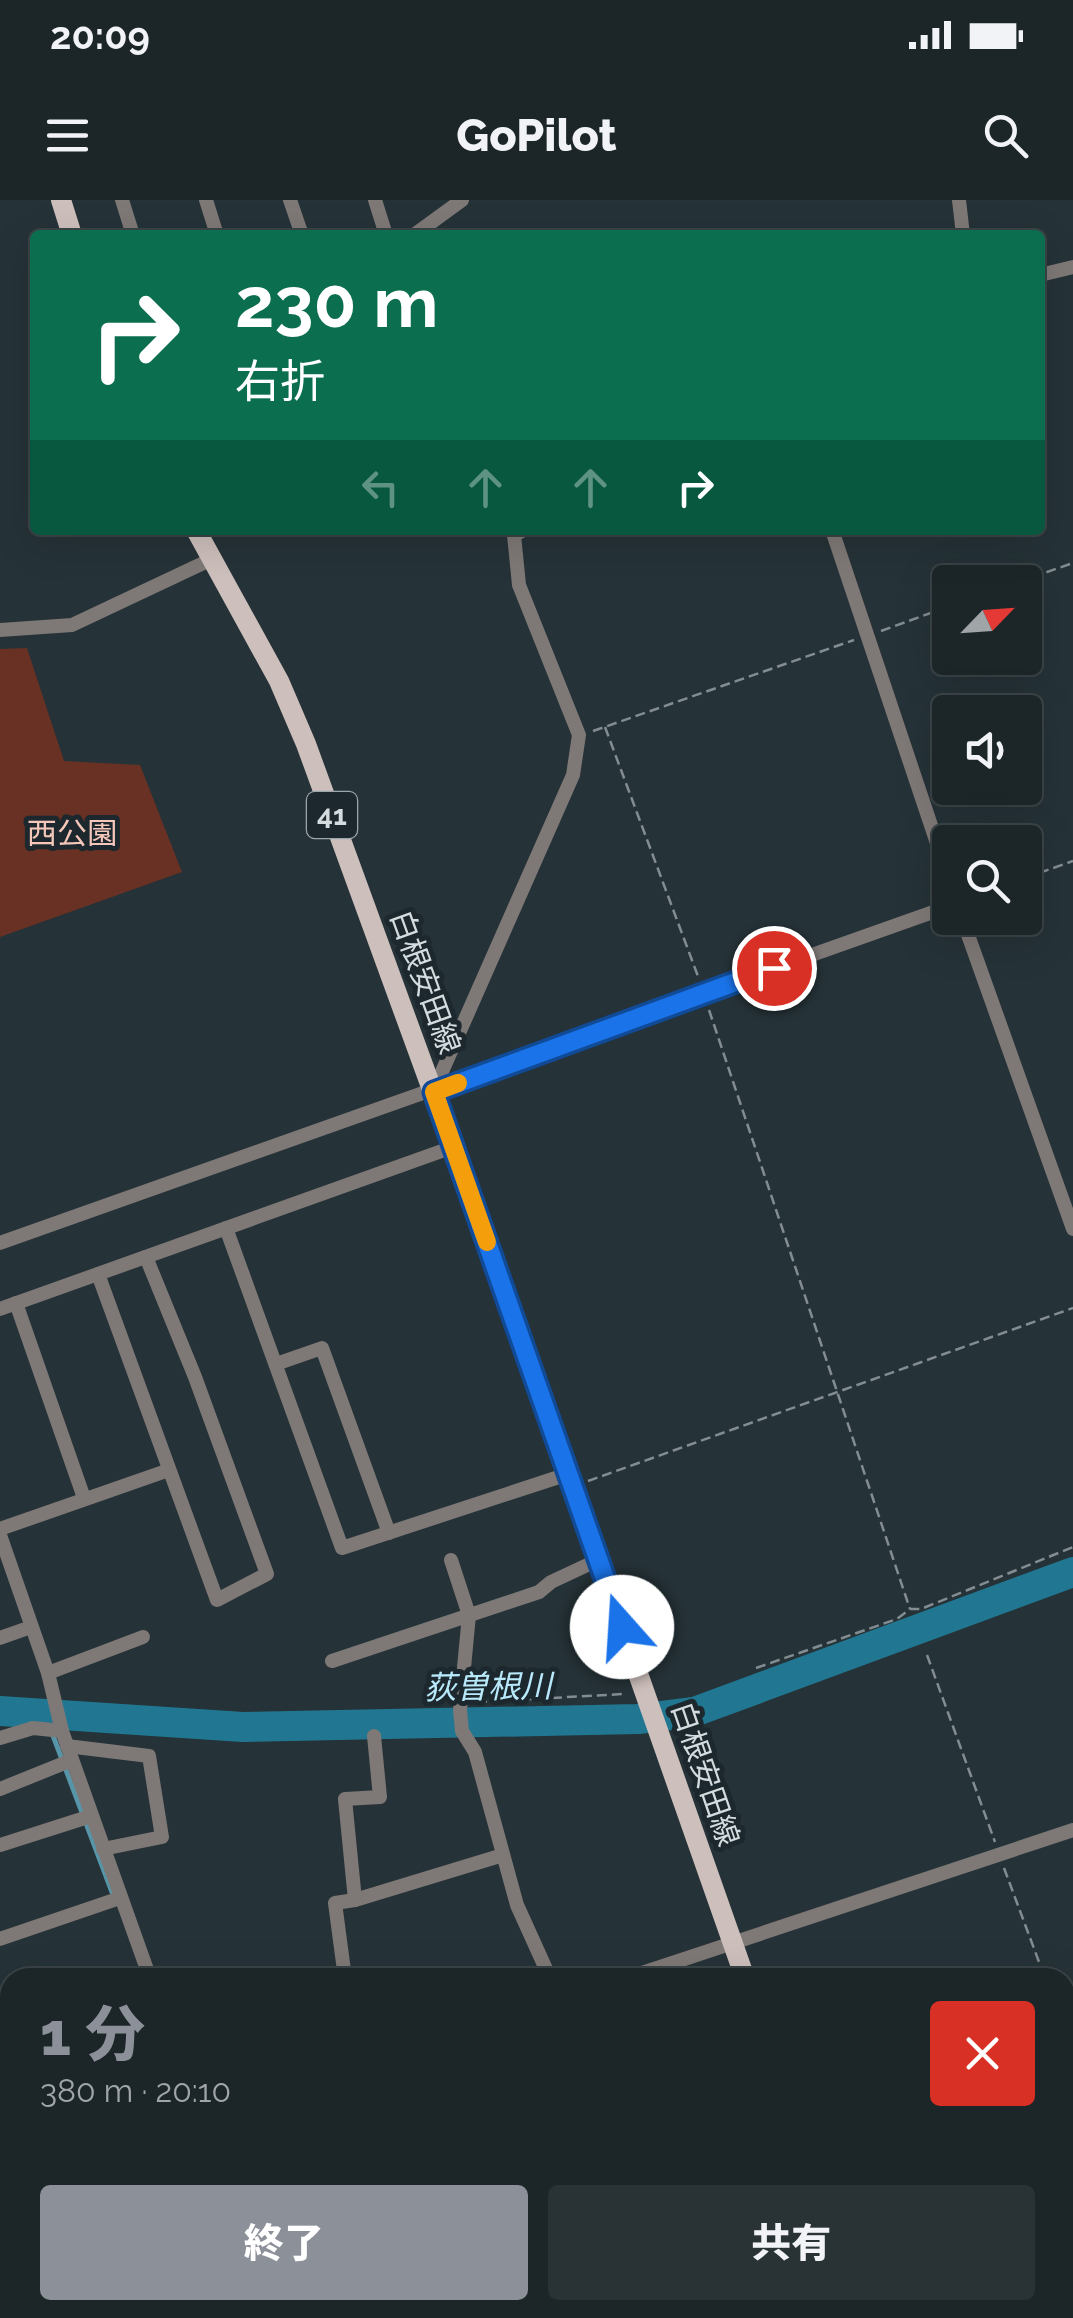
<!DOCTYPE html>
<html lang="ja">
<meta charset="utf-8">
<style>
body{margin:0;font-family:Raleway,"Noto Sans JP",sans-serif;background:#293235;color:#f1f3f6;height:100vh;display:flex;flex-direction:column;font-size:38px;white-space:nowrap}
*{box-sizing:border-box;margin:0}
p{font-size:32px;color:#a0a5a8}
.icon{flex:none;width:55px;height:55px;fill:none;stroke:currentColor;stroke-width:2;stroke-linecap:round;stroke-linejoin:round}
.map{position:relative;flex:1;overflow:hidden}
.side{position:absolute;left:0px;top:1768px;width:1075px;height:352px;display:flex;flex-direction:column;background:#1c2629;border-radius:30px 30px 0 0;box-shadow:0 10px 40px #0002,0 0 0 2px #3a4346}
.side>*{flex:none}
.guide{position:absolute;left:30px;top:30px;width:1015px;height:305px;border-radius:10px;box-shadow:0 10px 40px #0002,0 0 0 2px #3a4346;background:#0b6e4f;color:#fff;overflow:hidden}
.needle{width:65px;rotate:65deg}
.fabs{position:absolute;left:932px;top:365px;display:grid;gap:20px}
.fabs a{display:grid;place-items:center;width:110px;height:110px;border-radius:10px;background:#1c2629;box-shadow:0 10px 40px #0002,0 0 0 2px #3a4346;font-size:50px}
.pin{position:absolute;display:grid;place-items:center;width:85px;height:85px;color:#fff;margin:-42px;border:5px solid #fff;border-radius:50%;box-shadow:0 2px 10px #0007}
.me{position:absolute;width:110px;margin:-55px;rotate:341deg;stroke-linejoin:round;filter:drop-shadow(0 0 8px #0008)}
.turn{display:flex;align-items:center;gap:35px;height:210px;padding:0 40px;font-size:45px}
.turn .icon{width:130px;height:130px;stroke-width:2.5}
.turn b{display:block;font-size:70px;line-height:85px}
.lanes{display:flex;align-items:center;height:95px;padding:0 40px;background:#0003;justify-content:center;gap:50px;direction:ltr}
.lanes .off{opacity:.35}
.round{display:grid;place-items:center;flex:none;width:105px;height:105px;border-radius:10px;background:#293235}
.head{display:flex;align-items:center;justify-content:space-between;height:170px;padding:0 40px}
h1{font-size:60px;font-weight:800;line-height:75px;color:#8c9099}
.cta{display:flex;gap:20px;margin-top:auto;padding:20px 40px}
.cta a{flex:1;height:115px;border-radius:10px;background:#8c9099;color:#fff;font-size:40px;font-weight:800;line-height:115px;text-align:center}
.cta a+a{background:#293235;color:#f1f3f6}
.status{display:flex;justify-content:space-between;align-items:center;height:70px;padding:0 50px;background:#1c2629;direction:ltr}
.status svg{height:28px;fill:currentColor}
header{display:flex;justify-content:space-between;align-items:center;height:130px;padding:0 40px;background:#1c2629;font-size:45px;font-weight:800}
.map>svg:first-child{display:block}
.green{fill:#683123}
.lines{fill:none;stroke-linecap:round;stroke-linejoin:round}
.stream{stroke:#5795a8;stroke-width:5}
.river{stroke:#217791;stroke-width:30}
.path{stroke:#838d91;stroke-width:2.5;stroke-dasharray:10 5;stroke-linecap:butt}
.minor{stroke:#7e7876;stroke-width:14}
.tertiary{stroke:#7e7876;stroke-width:18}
.primary{stroke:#cdbfbb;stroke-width:20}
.route-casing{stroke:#114b97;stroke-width:25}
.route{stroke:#1a73e8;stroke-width:18}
.slow{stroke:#f59e0b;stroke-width:18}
.labels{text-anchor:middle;stroke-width:10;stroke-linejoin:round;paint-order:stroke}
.shield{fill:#1c282d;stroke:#9da6aa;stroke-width:2.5}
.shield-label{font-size:28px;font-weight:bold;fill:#d4dcdf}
.park-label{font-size:30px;fill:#f5c7ba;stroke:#1c282d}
.street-label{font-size:30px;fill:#d4dcdf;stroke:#1c282d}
.water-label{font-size:32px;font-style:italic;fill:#b9eafc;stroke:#1c282d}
</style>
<div class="status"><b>20:09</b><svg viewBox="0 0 49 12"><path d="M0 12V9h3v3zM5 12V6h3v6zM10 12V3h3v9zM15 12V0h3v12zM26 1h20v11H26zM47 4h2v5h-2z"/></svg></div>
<header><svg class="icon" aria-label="menu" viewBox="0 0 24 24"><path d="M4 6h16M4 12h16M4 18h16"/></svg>GoPilot<svg class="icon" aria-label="search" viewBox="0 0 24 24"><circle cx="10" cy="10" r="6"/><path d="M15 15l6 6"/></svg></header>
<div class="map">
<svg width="1073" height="2118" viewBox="0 0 1073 2118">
<rect width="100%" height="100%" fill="#253237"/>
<path class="green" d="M27 448 64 561 140 565 182 672 0 737V449Z"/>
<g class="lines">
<g class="stream">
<path d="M46 1517 115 1700"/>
<path d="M260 2110 263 2118"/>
</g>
<path class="river" d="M0 1511 243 1527 638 1519 694 1512 1073 1372"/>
<g class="path">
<path d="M1018 382 1073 363"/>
<path d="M881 431 950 406"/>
<path d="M605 527 699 779"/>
<path d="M593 531 854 440"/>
<path d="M1025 678 1073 661"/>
<path d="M709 810 910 1409"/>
<path d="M588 1281 1073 1108"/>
<path d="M927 1455 995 1642"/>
<path d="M756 1468 897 1419 910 1409H921L1073 1347"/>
<path d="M477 1502 624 1494"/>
<path d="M1004 1668 1045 1778"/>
<path d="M1065 1831 1069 1842"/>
</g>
<g class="minor">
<path d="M122 0 133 35"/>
<path d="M206 0 217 35"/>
<path d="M290 0 302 35"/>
<path d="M375 0 386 35"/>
<path d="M959 0 963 35"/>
<path d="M414 35 462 0"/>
<path d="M1040 75 1073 67"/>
<path d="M832 330 950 682"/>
<path d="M0 430 72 425 212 359"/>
<path d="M962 718 1073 1029"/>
<path d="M433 892 573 575 579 535 519 385 514 335 524 330"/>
<path d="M226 1028 342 1348 568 1274"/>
<path d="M0 1043 950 706"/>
<path d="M98 1074 217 1400 267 1374 195 1177 146 1057"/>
<path d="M16 1103 84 1298"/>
<path d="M0 1109 453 947"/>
<path d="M276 1164 322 1148 389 1333"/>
<path d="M0 1329 169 1270"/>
<path d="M0 1335 48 1473 62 1531 150 1778"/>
<path d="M451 1360 469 1415 460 1510 462 1531 475 1552 517 1705 550 1778"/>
<path d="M0 1438 31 1427"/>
<path d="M332 1461 539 1392 551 1382 598 1360"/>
<path d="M48 1473 143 1437"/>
<path d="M0 1538 33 1528 62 1531"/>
<path d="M67 1546 149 1556 162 1637 103 1649"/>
<path d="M0 1589 72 1560"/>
<path d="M0 1645 91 1616"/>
<path d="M355 1700 503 1655"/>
<path d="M0 1739 120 1698"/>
<path d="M345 1778 335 1703 355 1700 345 1599 380 1597 374 1536"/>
<path d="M627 1778 1073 1630"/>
<path d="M0 1843 10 1839"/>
<path d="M0 1942 10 1938"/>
<path d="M0 1991 10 1988"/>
<path d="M269 2110 272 2118"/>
<path d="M564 2110 567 2118"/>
</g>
<g class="tertiary">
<path d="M1065 1860 1073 1858"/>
<path d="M328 2118 350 2110"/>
</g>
<g class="primary">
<path d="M61 0 72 35"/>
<path d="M196 330 279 481 306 544 453 947 745 1778"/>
<path d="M864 2110 867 2118"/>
</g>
</g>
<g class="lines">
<g class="route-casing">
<path id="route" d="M622 1427 434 892 774 768"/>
</g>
<use href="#route" class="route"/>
<path class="slow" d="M458 883 434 892 487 1042"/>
</g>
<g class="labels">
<rect class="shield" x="307" y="592" width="50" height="46" rx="8"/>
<g class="shield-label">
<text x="332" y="625">41</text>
</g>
<g class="park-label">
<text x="72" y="644">西公園</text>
</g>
<g class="street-label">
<text transform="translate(425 782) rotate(70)" y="10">白根安田線</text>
<text transform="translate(705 1574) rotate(71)" y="10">白根安田線</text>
</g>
<g class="water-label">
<text transform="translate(488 1487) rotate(-1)" y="11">荻曽根川</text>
</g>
</g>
</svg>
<div class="fabs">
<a><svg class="needle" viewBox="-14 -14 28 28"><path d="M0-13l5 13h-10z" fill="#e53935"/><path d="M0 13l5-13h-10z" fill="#a0a5a8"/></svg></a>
<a><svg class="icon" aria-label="sound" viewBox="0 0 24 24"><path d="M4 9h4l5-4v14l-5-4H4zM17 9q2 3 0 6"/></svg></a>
<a><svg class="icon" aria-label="search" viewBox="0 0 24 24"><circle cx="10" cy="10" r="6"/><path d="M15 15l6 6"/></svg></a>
</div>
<div class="pin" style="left:774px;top:768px;background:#d93025"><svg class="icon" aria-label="arrive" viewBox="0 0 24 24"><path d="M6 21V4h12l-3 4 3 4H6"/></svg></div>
<svg class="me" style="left:622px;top:1427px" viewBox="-20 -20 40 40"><circle r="19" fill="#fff"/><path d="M0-13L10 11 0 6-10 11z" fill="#1a73e8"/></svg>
<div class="guide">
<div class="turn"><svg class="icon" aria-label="right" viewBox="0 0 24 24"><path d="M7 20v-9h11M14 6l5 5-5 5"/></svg><div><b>230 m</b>右折</div></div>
<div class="lanes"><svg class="icon off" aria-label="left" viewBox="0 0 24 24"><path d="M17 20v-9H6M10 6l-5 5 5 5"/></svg><svg class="icon off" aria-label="ahead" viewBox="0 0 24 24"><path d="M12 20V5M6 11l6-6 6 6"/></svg><svg class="icon off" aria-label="ahead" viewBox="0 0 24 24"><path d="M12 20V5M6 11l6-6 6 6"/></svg><svg class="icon" aria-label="right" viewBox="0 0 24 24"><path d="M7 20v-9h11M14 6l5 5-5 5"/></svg></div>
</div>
<section class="side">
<div class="head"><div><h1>1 分</h1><p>380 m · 20:10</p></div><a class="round" style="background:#d93025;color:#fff"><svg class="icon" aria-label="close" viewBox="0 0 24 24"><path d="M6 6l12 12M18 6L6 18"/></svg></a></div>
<div class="cta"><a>終了</a><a>共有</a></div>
</section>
</div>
